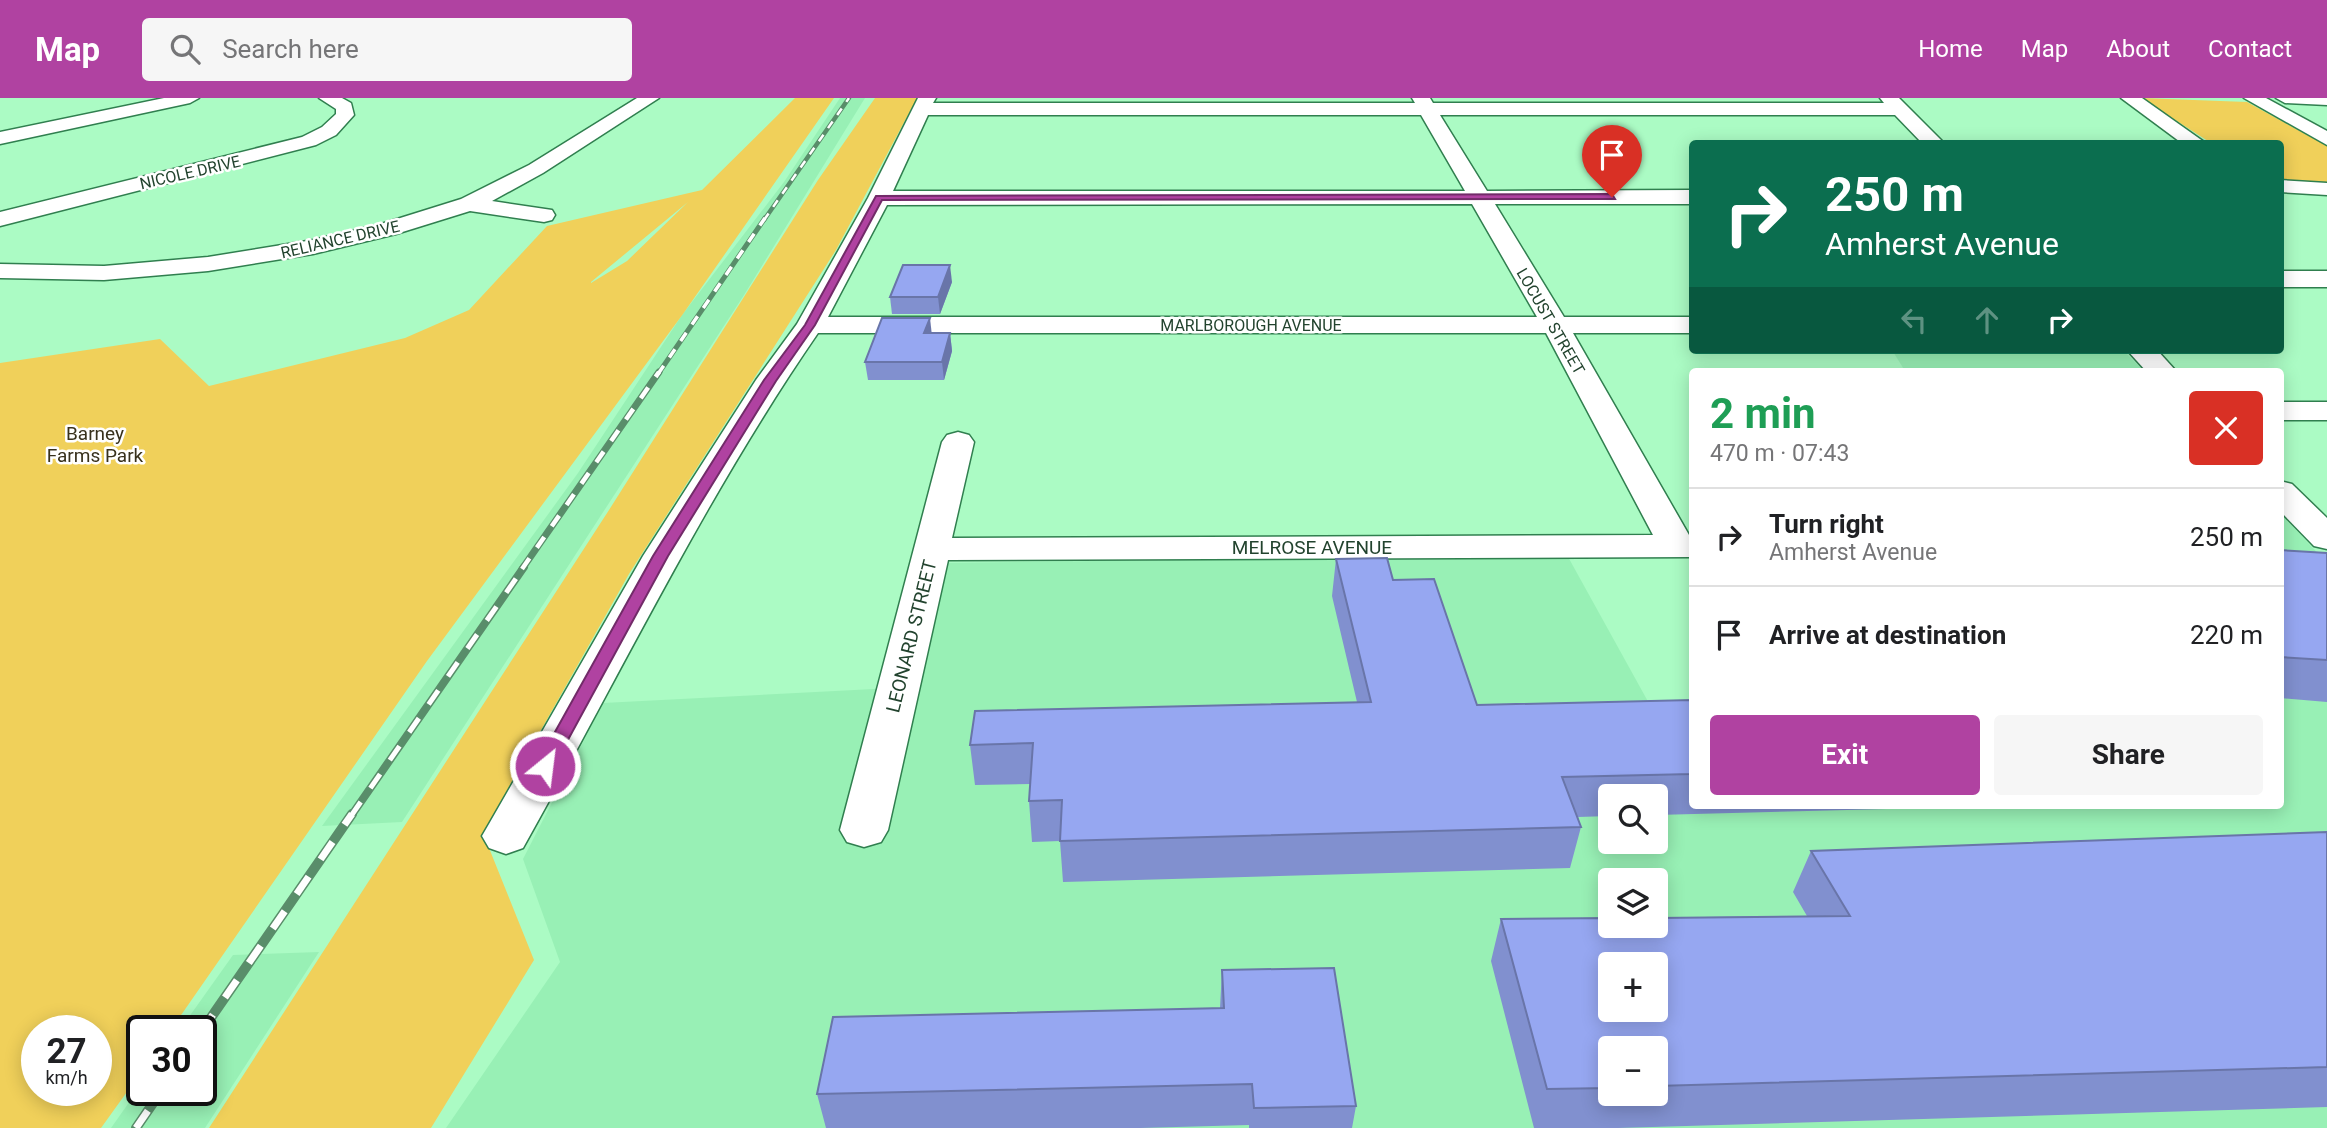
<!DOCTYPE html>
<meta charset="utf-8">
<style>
body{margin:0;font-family:Roboto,sans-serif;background:#f6f6f6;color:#202124;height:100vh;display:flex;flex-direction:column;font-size:26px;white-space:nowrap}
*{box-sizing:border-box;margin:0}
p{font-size:23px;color:#757577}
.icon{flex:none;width:38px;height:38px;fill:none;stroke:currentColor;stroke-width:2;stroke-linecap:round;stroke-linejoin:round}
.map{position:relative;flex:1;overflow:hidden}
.side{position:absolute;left:1689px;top:270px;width:595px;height:441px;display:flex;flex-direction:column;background:#fff;border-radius:7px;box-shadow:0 4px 18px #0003}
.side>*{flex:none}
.top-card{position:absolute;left:1689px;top:42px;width:595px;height:214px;border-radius:7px;box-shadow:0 4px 18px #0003;background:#0b6e4f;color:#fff;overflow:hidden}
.tools{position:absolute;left:1598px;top:686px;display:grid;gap:14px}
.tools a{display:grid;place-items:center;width:70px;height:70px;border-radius:7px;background:#fff;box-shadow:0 4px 18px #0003;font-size:35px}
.speed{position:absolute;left:21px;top:917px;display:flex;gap:14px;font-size:35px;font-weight:700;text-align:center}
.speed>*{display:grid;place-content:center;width:91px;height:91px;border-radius:50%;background:#fff;box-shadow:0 4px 18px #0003;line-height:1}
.speed small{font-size:18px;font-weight:400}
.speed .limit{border:4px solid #111;border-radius:10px;background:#fff;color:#111}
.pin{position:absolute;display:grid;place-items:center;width:60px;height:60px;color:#fff;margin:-72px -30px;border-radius:50% 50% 50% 0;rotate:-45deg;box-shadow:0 0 7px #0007}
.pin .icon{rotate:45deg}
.me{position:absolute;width:77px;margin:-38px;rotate:29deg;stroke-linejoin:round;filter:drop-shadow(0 0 5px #0008)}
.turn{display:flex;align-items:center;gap:24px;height:147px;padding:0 21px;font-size:32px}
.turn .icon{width:91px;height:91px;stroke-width:2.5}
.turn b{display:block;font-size:49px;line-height:60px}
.lanes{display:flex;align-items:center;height:66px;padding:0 21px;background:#0003;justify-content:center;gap:35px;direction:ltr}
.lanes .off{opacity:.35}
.round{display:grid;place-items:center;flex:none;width:74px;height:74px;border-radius:7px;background:#f6f6f6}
.summary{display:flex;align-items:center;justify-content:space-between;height:119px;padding:0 21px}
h1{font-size:42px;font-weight:700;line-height:52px;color:#1e9e55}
.primary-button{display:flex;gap:14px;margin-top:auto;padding:14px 21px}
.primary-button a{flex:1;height:80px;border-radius:7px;background:#b042a1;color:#fff;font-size:28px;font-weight:700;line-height:80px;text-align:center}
.primary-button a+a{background:#f6f6f6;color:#202124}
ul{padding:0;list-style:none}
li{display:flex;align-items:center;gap:21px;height:98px;padding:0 21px;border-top:2px solid #e0e0e0}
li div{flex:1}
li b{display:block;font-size:26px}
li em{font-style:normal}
header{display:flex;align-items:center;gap:42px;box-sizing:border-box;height:98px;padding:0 35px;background:#b042a1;color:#fff}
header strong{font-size:33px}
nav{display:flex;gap:38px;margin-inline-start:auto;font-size:24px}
.search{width:490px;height:63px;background:#f6f6f6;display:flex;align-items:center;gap:18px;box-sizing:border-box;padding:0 24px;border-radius:7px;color:#757577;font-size:26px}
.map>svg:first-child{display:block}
.built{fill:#98f0b5;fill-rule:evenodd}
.green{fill:#f0d05a;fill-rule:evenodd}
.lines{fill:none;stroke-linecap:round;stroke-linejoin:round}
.minor-casing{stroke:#307f4f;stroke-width:3}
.minor{fill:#fff;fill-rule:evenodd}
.rail-far4-casing{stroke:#598d6a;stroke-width:4.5}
.rail-far3-casing{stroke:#598d6a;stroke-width:5}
.rail-far2-casing{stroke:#598d6a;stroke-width:7}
.rail-far1-casing{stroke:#598d6a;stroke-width:8}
.rail-casing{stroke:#598d6a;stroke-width:10}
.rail-far4{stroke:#fff;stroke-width:2.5;stroke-dasharray:8;stroke-linecap:butt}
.rail-far3{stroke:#fff;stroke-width:3.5;stroke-dasharray:10;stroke-linecap:butt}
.rail-far2{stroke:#fff;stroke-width:4.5;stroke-dasharray:13;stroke-linecap:butt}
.rail-far1{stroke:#fff;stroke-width:5;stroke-dasharray:17;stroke-linecap:butt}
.rail{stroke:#fff;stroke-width:7;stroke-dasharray:21;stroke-linecap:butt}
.wall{fill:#8190cf;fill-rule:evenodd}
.shaded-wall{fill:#6975a9}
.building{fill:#96a7f1;stroke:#6975a9;stroke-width:2;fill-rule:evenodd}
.route{fill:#b042a1;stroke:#722b69;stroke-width:2}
.labels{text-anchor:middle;stroke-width:5;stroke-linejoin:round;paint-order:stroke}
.far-street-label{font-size:16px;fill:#22432e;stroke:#fff}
.park-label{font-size:19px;fill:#38311c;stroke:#fff}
.street-label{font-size:19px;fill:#22432e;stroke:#fff}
</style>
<header>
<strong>Map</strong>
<div class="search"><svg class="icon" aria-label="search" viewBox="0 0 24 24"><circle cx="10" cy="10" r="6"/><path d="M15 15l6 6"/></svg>Search here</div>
<nav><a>Home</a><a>Map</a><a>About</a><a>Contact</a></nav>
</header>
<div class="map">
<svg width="2327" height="1030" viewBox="0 0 2327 1030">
<rect width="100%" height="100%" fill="#abfbc4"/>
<g class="built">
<path d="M840 0H865L744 197 402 724 322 728 578 375 682 217 784 84Z"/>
<path d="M1892 252H2123L2144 273H1905Z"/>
<path d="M2280 415 2327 465V1030H446L560 864 523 761 603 605 913 589 943 465 1567 457 1661 627 1692 707H2280ZM1610 698H1656V744H1610ZM1610 782H1656V828H1610ZM1610 866H1656V912H1610ZM1610 950H1656V996H1610Z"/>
<path d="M319 854 205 1030H111L142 986V992H201V933H179L233 857Z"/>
</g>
<g class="green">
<path d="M795 0H834L683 216 427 563 170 933H142V973L101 1030H0V265L160 241 209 288 405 240 469 212 547 128 702 92ZM688 104 627 163 591 185V184ZM37 933H96V992H37Z"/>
<path d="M875 0H917L836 152 629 476 483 735 534 862 431 1030H209L609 412 818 82Z"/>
<path d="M2141 0 2247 4 2327 48V86L2280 84V46L2211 45Z"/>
</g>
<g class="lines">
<g class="minor-casing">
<g id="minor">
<path d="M164 0H199L190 5 0 46V34Z"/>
<path d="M319 0H342L351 5 354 17 336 37 316 47 0 128V114L302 39 322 29 336 16V11Z"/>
<path d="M637 0H659L543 75 492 103 552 112 555 117 552 122 544 124 470 113 396 136 313 156 208 173 104 182 0 180V166L104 168 208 159 313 142 381 126 461 101 529 67Z"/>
<path d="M918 0H936L933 5H1415L1412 0H1430L1433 5H1884L1880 0H1899L1945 46H1923L1895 17H1440L1487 93 1692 92V106H1495L1564 219H1692V235H1573L1689 437H1692V459L948 462 888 732 881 744 864 749 847 744 840 732 942 344 947 337 958 334 969 337 974 344 952 440 1653 437 1546 235H818C705 399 620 577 523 750L506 756 489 750 482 738 489 726 643 458 756 282 797 226 868 100ZM928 17H1421L1465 93H893ZM1472 106 1537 219H828L887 107Z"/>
<path d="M2121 0H2142L2207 46H2183Z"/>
<path d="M2244 0H2266L2327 33V47Z"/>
<path d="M2276 0H2327V7L2285 5Z"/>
<path d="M2280 82 2327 85V97L2280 94Z"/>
<rect x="2280" y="173" width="47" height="16"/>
<path d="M2127 252H2157L2176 273H2146Z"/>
<rect x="2280" y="304" width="47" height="18"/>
<path d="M2280 383 2292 386 2327 420V451L2314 448 2280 413Z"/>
</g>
</g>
<use href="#minor" class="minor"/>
<g class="rail-far4-casing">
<path id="rail-far4" d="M764 122 849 0"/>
</g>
<g class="rail-far3-casing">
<path id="rail-far3" d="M658 276 765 120"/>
</g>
<g class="rail-far2-casing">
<path id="rail-far2" d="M522 471 659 274"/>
</g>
<g class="rail-far1-casing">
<path id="rail-far1" d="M351 718 524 469"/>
</g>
<g class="rail-casing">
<g id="rail">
<path d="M201 934 352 716"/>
<path d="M136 1030 162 992"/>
</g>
</g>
<use href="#rail-far4" class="rail-far4"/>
<use href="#rail-far3" class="rail-far3"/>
<use href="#rail-far2" class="rail-far2"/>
<use href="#rail-far1" class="rail-far1"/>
<use href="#rail" class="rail"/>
</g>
<g class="wall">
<path d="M952 184 940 216H892L890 199Z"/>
<path d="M932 235H950L952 253 944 282H868L865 264Z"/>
<path d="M2280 452 2327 455V604L2280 600Z"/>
<path d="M1336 461 1393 482 1477 607 1692 602V707H2040L1656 717V698H1610V718L1578 719 1581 729 1570 770 1063 784 1060 743 1032 744 1029 703 1030 686 975 687 970 647 1357 604 1332 498Z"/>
<path d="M2327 734V1009L1618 1030H1534L1491 863 1501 821 1807 818 1793 794 1811 753ZM1610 950H1656V996H1610Z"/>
<path d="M1222 872 1356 1008 1352 1030H1249V1027L1140 1030H826L817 996 1220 910Z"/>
</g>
<g class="shaded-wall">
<path d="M950 167 952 184 940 216 938 199Z"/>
<path d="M930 220 932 238 924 235Z"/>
<path d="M950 235 952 253 944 282 942 264Z"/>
</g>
<g class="building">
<path d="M903 167H950L938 199H890Z"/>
<path d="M882 220H930L924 235H950L942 264H865Z"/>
<path d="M2280 452 2327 455V562L2280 559Z"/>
<path d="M1387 460 1393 482 1434 481 1477 607 1692 602V676L1562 679 1581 729 1060 743 1062 702 1029 703 1033 645 970 647 975 613 1371 604 1336 461Z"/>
<path d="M2327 734V969L1656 988V950H1610V990L1547 991 1501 821 1610 820V828H1656V820L1850 818 1811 753ZM1610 866H1656V912H1610Z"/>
<path d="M1334 870 1356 1008 1254 1010 1252 986 817 996 833 919 1224 910 1222 872Z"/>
</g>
<path class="route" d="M1612 96 1615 101 882 102 815 227 776 283 668 458 551 673H538L536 668 653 458 764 282 805 227 876 98Z"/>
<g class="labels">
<g class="far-street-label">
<text transform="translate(190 74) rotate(-13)" y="6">NICOLE DRIVE</text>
<text transform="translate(340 141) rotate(-13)" y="6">RELIANCE DRIVE</text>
<text transform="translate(1551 223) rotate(60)" y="6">LOCUST STREET</text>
<text x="1251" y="233">MARLBOROUGH AVENUE</text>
</g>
<g class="park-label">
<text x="95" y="342">Barney<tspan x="95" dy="22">Farms Park</tspan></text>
</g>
<g class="street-label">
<text x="1312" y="456">MELROSE AVENUE</text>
<text transform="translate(911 538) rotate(-76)" y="7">LEONARD STREET</text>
</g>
</g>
</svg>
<div class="tools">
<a><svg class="icon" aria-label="search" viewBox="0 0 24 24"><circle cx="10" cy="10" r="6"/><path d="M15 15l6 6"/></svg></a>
<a><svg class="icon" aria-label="layers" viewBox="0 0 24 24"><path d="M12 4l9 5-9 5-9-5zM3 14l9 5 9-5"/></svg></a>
<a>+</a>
<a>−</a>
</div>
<div class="speed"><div>27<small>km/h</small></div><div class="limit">30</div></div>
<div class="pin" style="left:1612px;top:99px;background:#d93025"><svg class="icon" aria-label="arrive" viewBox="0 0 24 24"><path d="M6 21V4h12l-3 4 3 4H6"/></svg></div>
<svg class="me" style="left:545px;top:668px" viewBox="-20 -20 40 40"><circle r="17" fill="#b042a1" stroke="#fff" stroke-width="3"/><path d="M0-11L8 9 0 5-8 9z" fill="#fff"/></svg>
<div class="top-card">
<div class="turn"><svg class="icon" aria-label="right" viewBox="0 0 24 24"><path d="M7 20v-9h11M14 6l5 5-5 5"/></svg><div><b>250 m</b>Amherst Avenue</div></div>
<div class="lanes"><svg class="icon off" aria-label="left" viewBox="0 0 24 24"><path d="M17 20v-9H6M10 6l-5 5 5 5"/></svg><svg class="icon off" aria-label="ahead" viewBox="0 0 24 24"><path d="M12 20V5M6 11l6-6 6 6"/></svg><svg class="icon" aria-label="right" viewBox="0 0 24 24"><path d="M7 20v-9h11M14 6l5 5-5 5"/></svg></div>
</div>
<section class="side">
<div class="summary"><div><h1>2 min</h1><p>470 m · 07:43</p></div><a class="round" style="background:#d93025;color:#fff"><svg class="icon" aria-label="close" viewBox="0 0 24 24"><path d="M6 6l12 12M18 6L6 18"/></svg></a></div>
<ul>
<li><svg class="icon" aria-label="right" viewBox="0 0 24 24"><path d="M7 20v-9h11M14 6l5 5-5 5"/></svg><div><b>Turn right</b><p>Amherst Avenue</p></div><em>250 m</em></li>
<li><svg class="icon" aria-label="arrive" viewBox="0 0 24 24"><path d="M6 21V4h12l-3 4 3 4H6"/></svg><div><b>Arrive at destination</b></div><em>220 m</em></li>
</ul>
<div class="primary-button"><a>Exit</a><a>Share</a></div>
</section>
</div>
